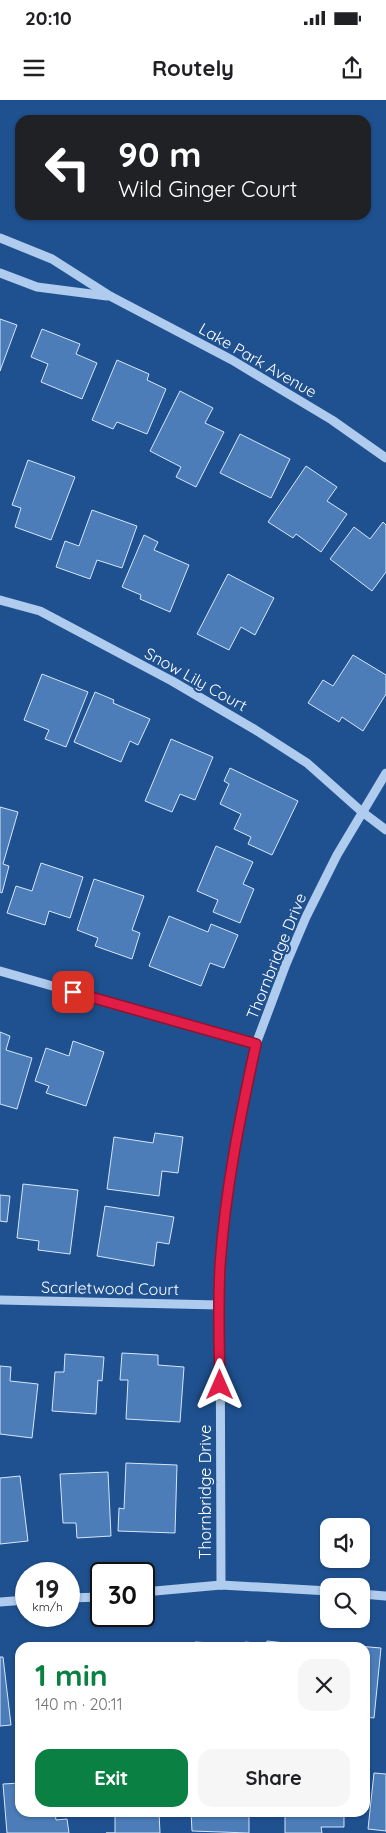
<!DOCTYPE html>
<meta charset="utf-8">
<style>
body{margin:0;font-family:Quicksand,sans-serif;background:#f6f6f6;color:#202124;height:100vh;display:flex;flex-direction:column;font-size:19px;white-space:nowrap}
*{box-sizing:border-box;margin:0}
p{font-size:16px;color:#757577}
.icon{flex:none;width:28px;height:28px;fill:none;stroke:currentColor;stroke-width:2;stroke-linecap:round;stroke-linejoin:round}
.map{position:relative;flex:1;overflow:hidden}
.sheet{position:absolute;left:15px;top:1542px;width:355px;height:175px;display:flex;flex-direction:column;background:#fff;border-radius:15px;box-shadow:0 1px 4px #0004}
.sheet>*{flex:none}
.guide{position:absolute;left:15px;top:15px;width:356px;height:105px;border-radius:15px;box-shadow:0 1px 4px #0004;background:#202124;color:#fff;overflow:hidden}
.buttons{position:absolute;left:320px;top:1418px;display:grid;gap:10px}
.buttons a{display:grid;place-items:center;width:50px;height:50px;border-radius:10px;background:#fff;box-shadow:0 1px 4px #0004;font-size:25px}
.speed{position:absolute;left:15px;top:1462px;display:flex;gap:10px;font-size:25px;font-weight:700;text-align:center}
.speed>*{display:grid;place-content:center;width:65px;height:65px;border-radius:50%;background:#fff;box-shadow:0 1px 4px #0004;line-height:1}
.speed small{font-size:12px;font-weight:400}
.speed .limit{border:2px solid #111;border-radius:8px;background:#fff;color:#111}
.pin{position:absolute;display:grid;place-items:center;width:42px;height:42px;color:#fff;margin:-21px;border-radius:10px;box-shadow:0 2px 8px #0006}
.me{position:absolute;width:55px;margin:-28px;rotate:0deg;stroke-linejoin:round;filter:drop-shadow(0 0 4px #0008)}
.turn{display:flex;align-items:center;gap:18px;height:105px;padding:0 20px;font-size:22px}
.turn .icon{width:65px;height:65px;stroke-width:2.5}
.turn b{display:block;font-size:35px;line-height:42px}
.round{display:grid;place-items:center;flex:none;width:52px;height:52px;border-radius:15px;background:#f6f6f6}
.head{display:flex;align-items:center;justify-content:space-between;height:85px;padding:0 20px}
h1{font-size:30px;font-weight:700;line-height:38px;color:#0b8043}
.primary-button{display:flex;gap:10px;margin-top:auto;padding:10px 20px}
.primary-button a{flex:1;height:58px;border-radius:15px;background:#0b8043;color:#fff;font-size:20px;font-weight:700;line-height:58px;text-align:center}
.primary-button a+a{background:#f6f6f6;color:#202124}
.status{display:flex;justify-content:space-between;align-items:center;height:35px;padding:0 25px;background:#fff;direction:ltr}
.status svg{height:14px;fill:currentColor}
header{display:flex;justify-content:space-between;align-items:center;height:65px;padding:0 20px;background:#fff;font-size:22px;font-weight:700}
.map>svg:first-child{display:block}
.building{fill:#4c7db8;stroke:#d5e6f9}
.lines{fill:none;stroke-linecap:round;stroke-linejoin:round}
.minor{stroke:#afcbed;stroke-width:9}
.route-casing{stroke:#92132f;stroke-width:12}
.route{stroke:#e11d48;stroke-width:9}
.labels{text-anchor:middle;stroke-width:4.5;stroke-linejoin:round;paint-order:stroke}
.street-label{font-size:16px;fill:#fff;stroke:#1f5190}
</style>
<div class="status"><b>20:10</b><svg viewBox="0 0 49 12"><path d="M0 12V9h3v3zM5 12V6h3v6zM10 12V3h3v9zM15 12V0h3v12zM26 1h20v11H26zM47 4h2v5h-2z"/></svg></div>
<header><svg class="icon" aria-label="menu" viewBox="0 0 24 24"><path d="M4 6h16M4 12h16M4 18h16"/></svg>Routely<svg class="icon" aria-label="share" viewBox="0 0 24 24"><path d="M12 15V3M7 8l5-5 5 5M5 13v7h14v-7"/></svg></header>
<div class="map">
<svg width="386" height="1733" viewBox="0 0 386 1733">
<rect width="100%" height="100%" fill="#1f5190"/>
<g class="building">
<path d="M0 219 17 225 0 271Z"/>
<path d="M42 229 80 244 76 254 97 263 82 299 41 282 48 264 31 257Z"/>
<path d="M117 260 149 274 147 280 166 289 147 334 117 322 113 329 92 320Z"/>
<path d="M180 291 213 308 205 323 224 332 196 387 176 377 181 367 150 351Z"/>
<path d="M240 334 290 359 271 398 220 373Z"/>
<path d="M28 360 75 377 51 440 15 427 21 408 12 405Z"/>
<path d="M306 366 337 387 327 401 347 414 321 452 296 434 293 438 268 422Z"/>
<path d="M92 410 137 426 122 468 97 460 90 479 56 467 65 441 79 446Z"/>
<path d="M383 422 386 425V472L372 491 330 459 354 427 370 439Z"/>
<path d="M144 435 158 442 154 450 189 465 170 512 140 499 141 495 122 487Z"/>
<path d="M228 474 274 498 255 535 241 527 229 550 197 534Z"/>
<path d="M353 555 386 575V594L363 631 342 617 339 622 308 603 323 580 333 586Z"/>
<path d="M42 574 88 592 66 647 45 639 49 630 24 620Z"/>
<path d="M95 592 114 600 113 603 150 619 138 645 130 641 121 662 74 642Z"/>
<path d="M171 639 213 657 195 700 180 694 172 712 145 701Z"/>
<path d="M230 668 298 701 272 755 248 744 251 737 234 729 241 714 220 704 229 684 224 681Z"/>
<path d="M0 707 18 712 3 764 9 766 2 793 0 792Z"/>
<path d="M216 746 253 762 243 784 254 789 240 823 213 812 218 800 197 791Z"/>
<path d="M41 763 83 777 70 818 49 811 45 825 7 813 16 786 32 791Z"/>
<path d="M94 779 144 796 132 830 140 833 132 859 95 846 98 838 77 830Z"/>
<path d="M169 816 208 832 211 824 238 835 224 868 210 863 201 886 149 866Z"/>
<path d="M0 932 10 936 6 950 32 958 17 1009 0 1004Z"/>
<path d="M73 941 104 952 86 1006 46 993 49 986 35 981 46 948 69 956Z"/>
<path d="M155 1033 183 1037 178 1073 162 1071 159 1096 107 1089 114 1037 153 1043Z"/>
<path d="M23 1084 78 1090 70 1154 38 1150 39 1141 17 1138Z"/>
<path d="M0 1095 10 1096 7 1122 0 1121Z"/>
<path d="M105 1106 174 1117 169 1144 157 1142 154 1166 97 1156Z"/>
<path d="M122 1253 158 1255V1265L184 1267 180 1322 126 1319 128 1280H120Z"/>
<path d="M65 1254 104 1257 102 1281 98 1280 96 1314 52 1311 55 1272H64Z"/>
<path d="M0 1266 11 1267 10 1281 38 1284 32 1338 0 1334Z"/>
<path d="M126 1363 177 1365 175 1433 118 1431 119 1408 124 1409Z"/>
<path d="M108 1372 111 1436 77 1438 76 1423H63L60 1374Z"/>
<path d="M20 1376 28 1441 0 1444V1378Z"/>
<path d="M267 1541 304 1545V1548H244L245 1542 266 1544Z"/>
<path d="M195 1542 233 1544V1548H194Z"/>
<path d="M116 1544 150 1545V1548H116Z"/>
<path d="M346 1545 381 1548 374 1618 365 1617V1548H345Z"/>
<rect x="17" y="1551" width="3" height="29"/>
<path d="M0 1557H3L11 1625 0 1626Z"/>
<path d="M374 1673 386 1674V1731L368 1729Z"/>
<path d="M20 1683V1712H55L56 1720 67 1719 69 1733H7L3 1684Z"/>
<path d="M115 1712H159L160 1733H106H115Z"/>
<path d="M191 1712H241V1716H249V1733L192 1731Z"/>
<path d="M285 1712H344V1727H321L322 1733H285Z"/>
</g>
<g class="lines">
<g class="minor">
<path d="M0 138 52 159 110 196 232 260 332 320 386 358"/>
<path d="M0 173 37 187 107 196"/>
<path d="M0 500 40 511 172 581 254 629 307 663 361 711 386 730"/>
<path d="M0 871 256 944"/>
<path d="M0 1200 219 1205"/>
<path d="M221 1485 220 1166 229 1081 238 1030 256 944 286 864 306 817 337 755 386 673"/>
<path d="M144 1492 221 1485 329 1491"/>
<path d="M361 1494 386 1496"/>
<path d="M69 1498 101 1497"/>
<path d="M0 1502 26 1500"/>
</g>
</g>
<g class="lines">
<g class="route-casing">
<path id="route" d="M73 892 256 944C240 1017 225 1091 220 1166 218 1206 219 1245 220 1285"/>
</g>
<use href="#route" class="route"/>
</g>
<g class="labels">
<g class="street-label">
<text transform="translate(258 260) rotate(30)" y="6">Lake Park Avenue</text>
<text transform="translate(196 579) rotate(29)" y="6">Snow Lily Court</text>
<text transform="translate(276 856) rotate(-68)" y="6">Thornbridge Drive</text>
<text transform="translate(110 1188) rotate(1)" y="6">Scarletwood Court</text>
<text transform="translate(205 1392) rotate(-90)" y="6">Thornbridge Drive</text>
</g>
</g>
</svg>
<div class="buttons">
<a><svg class="icon" aria-label="sound" viewBox="0 0 24 24"><path d="M4 9h4l5-4v14l-5-4H4zM17 9q2 3 0 6"/></svg></a>
<a><svg class="icon" aria-label="search" viewBox="0 0 24 24"><circle cx="10" cy="10" r="6"/><path d="M15 15l6 6"/></svg></a>
</div>
<div class="speed"><div>19<small>km/h</small></div><div class="limit">30</div></div>
<div class="pin" style="left:73px;top:892px;background:#d93025"><svg class="icon" aria-label="arrive" viewBox="0 0 24 24"><path d="M6 21V4h12l-3 4 3 4H6"/></svg></div>
<svg class="me" style="left:220px;top:1285px" viewBox="-20 -20 40 40"><path d="M0-17L14 15 0 8-14 15z" fill="#e11d48" stroke="#fff" stroke-width="4"/></svg>
<div class="guide">
<div class="turn"><svg class="icon" aria-label="left" viewBox="0 0 24 24"><path d="M17 20v-9H6M10 6l-5 5 5 5"/></svg><div><b>90 m</b>Wild Ginger Court</div></div>
</div>
<section class="sheet">
<div class="head"><div><h1>1 min</h1><p>140 m · 20:11</p></div><a class="round"><svg class="icon" aria-label="close" viewBox="0 0 24 24"><path d="M6 6l12 12M18 6L6 18"/></svg></a></div>
<div class="primary-button"><a>Exit</a><a>Share</a></div>
</section>
</div>
